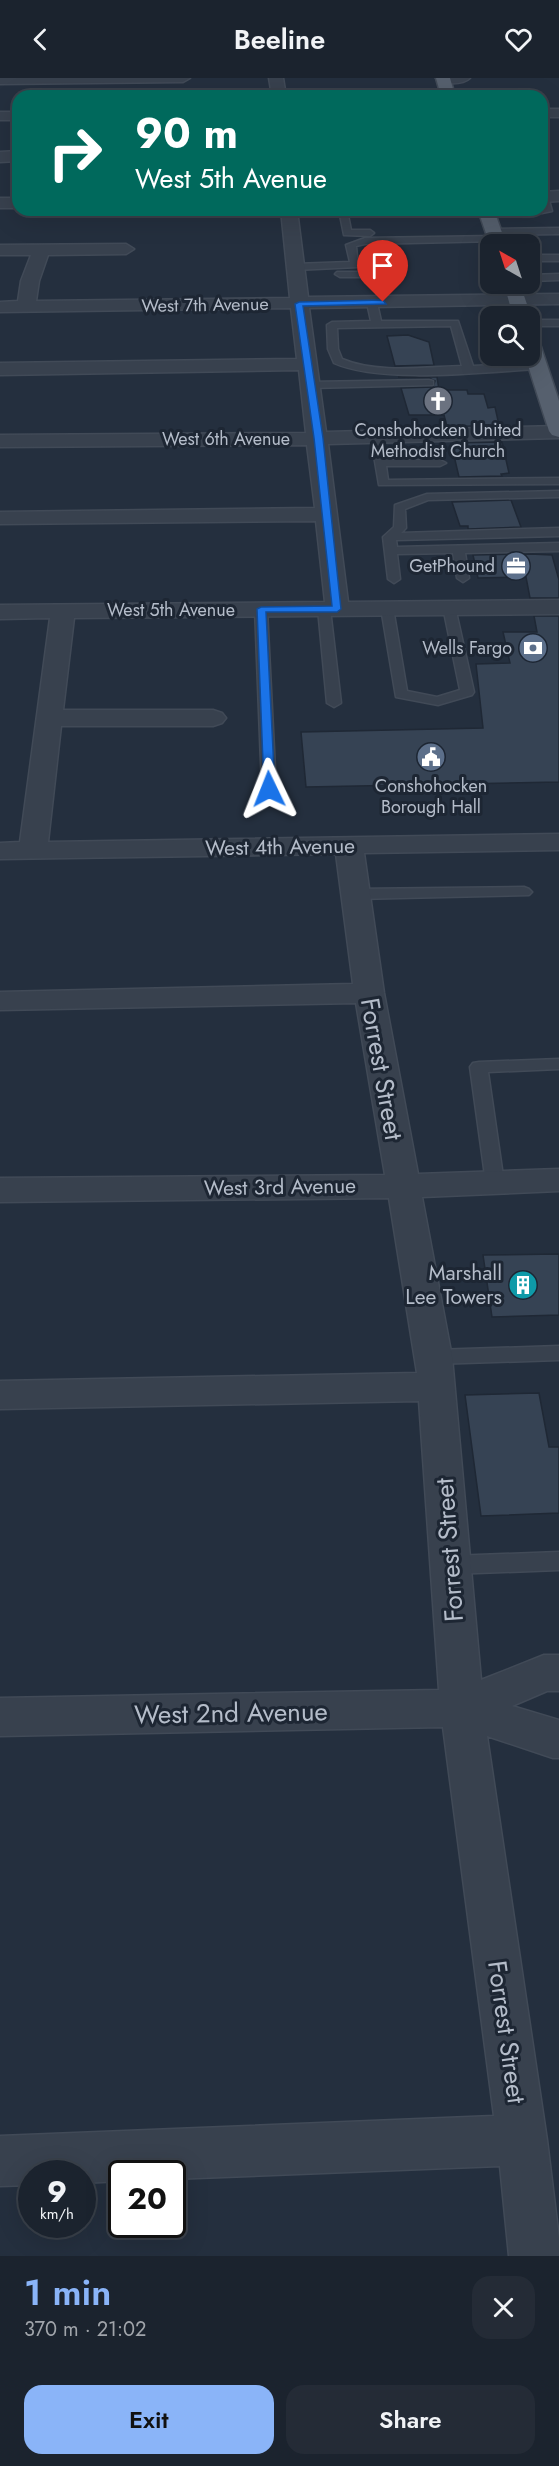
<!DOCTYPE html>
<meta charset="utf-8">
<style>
body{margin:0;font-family:Jost,sans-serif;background:#242b36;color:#f1f3f6;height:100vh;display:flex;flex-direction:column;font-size:22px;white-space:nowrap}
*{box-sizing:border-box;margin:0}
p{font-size:20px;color:#a0a4aa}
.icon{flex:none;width:33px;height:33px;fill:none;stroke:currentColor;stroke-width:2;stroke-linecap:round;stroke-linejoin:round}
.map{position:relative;height:2178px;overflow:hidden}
.side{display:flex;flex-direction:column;background:#1b232e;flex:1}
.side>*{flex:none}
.top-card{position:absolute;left:12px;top:12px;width:536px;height:126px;border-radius:18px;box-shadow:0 6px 24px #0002,0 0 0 2px #39404a;background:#00695c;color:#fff;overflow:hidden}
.needle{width:39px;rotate:321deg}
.fabs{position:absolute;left:480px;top:156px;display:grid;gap:12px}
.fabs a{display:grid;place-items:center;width:60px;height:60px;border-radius:12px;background:#1b232e;box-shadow:0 6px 24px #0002,0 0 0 2px #39404a;font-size:30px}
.speed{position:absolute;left:18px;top:2082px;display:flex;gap:12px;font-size:30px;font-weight:700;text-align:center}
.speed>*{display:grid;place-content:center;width:78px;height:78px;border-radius:50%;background:#1b232e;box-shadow:0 6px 24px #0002,0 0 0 2px #39404a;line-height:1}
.speed small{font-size:15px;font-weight:400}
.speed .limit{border:3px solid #111;border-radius:9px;background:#fff;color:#111}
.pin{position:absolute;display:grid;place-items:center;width:51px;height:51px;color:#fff;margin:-62px -26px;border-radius:50% 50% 50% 0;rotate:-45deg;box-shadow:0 0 6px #0007}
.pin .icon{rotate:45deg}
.me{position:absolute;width:66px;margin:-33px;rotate:358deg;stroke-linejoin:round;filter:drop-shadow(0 0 4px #0008)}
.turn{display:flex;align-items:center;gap:21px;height:126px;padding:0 24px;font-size:27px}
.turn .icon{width:78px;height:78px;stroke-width:2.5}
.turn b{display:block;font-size:42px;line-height:51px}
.round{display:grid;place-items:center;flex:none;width:63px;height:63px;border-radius:18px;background:#242b36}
.headline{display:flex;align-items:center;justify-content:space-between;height:102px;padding:0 24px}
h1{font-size:36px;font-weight:600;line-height:45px;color:#8ab4f8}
.button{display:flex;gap:12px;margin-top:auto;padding:12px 24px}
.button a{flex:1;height:69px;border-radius:18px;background:#8ab4f8;color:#111;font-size:24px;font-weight:600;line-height:69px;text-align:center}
.button a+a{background:#242b36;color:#f1f3f6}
header{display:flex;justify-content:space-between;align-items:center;height:78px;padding:0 24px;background:#1b232e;font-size:27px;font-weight:600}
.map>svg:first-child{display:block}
.building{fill:#364354;stroke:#1f2835;stroke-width:1.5}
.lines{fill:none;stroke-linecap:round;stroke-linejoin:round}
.lane-casing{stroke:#414a57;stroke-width:3}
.street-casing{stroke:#414a57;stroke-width:3}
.primary-casing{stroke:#414a57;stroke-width:3}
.lane{fill:#38414e;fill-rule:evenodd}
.street{fill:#38414e;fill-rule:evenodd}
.primary{fill:#56606e;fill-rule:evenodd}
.route{fill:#1a73e8;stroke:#114b97;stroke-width:1.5}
.labels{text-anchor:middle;stroke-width:6;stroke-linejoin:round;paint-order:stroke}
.far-street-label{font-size:18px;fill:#b4bcc9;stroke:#1d2633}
.far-poi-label{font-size:18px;fill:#b4bcc9;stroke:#1d2633}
.street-label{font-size:21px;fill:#b4bcc9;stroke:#1d2633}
.poi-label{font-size:21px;fill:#b4bcc9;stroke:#1d2633;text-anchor:end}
.near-street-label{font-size:26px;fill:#b4bcc9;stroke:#1d2633}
</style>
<header><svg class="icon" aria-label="back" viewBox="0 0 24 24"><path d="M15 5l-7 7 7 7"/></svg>Beeline<svg class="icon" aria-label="heart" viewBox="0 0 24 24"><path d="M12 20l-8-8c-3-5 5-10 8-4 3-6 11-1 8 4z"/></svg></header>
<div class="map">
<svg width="559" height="2178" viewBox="0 0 559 2178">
<rect width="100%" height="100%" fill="#242f3e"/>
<g class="building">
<path d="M408 257 429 264 434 287 395 288 387 258Z"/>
<path d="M398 299H437L439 312H467L468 316H484L488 330 495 329 499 347 447 349 444 337H409L401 310 433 309 435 303 429 300Z"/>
<path d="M502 364 509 395 501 396 502 398 459 399 451 365Z"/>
<path d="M511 422 521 449 468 451V448H460L452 424Z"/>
<path d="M530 476 552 477 559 502V520H530L526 499 478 500 473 477Z"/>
<path d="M534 538H559V704L306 709 301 654 483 650 476 586 510 585 503 554H537Z"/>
<path d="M559 1176V1237L492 1239 483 1177Z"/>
<path d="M539 1315 549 1369H559V1435L481 1438 465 1317Z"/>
</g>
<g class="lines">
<g class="lane-casing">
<g id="lane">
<path d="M542 117 548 119 552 133 542 135 538 132 544 129Z"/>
<path d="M339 132H347L351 152H370L374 155 370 158 344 157Z"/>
<path d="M482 132H525L521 135 486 136Z"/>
<path d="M559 150V156L494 157 490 154 494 151Z"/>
<path d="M496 158 501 161 499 163 365 166 356 168 358 189 295 192 290 189 295 186 350 184 346 167 365 160Z"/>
<rect x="530" y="177" width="29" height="6"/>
<path d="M337 194H381L388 224 383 227 378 224 374 199H340L335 196Z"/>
<path d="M559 196V202L530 203V197Z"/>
<path d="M372 222 377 225 381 243H458L473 288 537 285 542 288 537 291C484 294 381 306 334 285L328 271 327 247 332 244 371 243 367 225ZM451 248 462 288C425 289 377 296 342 281L338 271 337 250Z"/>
<rect x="530" y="242" width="29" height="6"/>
<path d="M429 302 433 303V307L310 310 305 307 310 304Z"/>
<path d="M376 357 381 360 385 382H440L446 385 440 388H386L388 402 559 400V406L379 407 371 360Z"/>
<path d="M559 413V419L428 422 405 431 406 450 401 455 559 450V458L396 462 397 469 559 465V473L465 475 469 500 463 504 457 500 453 475 397 476 400 501 394 505 388 501 383 459 394 449 395 427 427 416Z"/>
<path d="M449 525 455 529 474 614 472 617 438 627 396 619 381 530 387 526 393 530 407 613 437 619 460 612 443 529Z"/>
<path d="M261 527 267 531 276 711 269 715 262 711 255 531Z"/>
<path d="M324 527 330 531 341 625 334 629 327 625 318 531Z"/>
<path d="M524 809 529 811 532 814 529 817 356 821 348 816 356 811Z"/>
<path d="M559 981V991L488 994 504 1105 501 1109 495 1111 489 1109 486 1105 470 989 473 985 479 984Z"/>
<path d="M559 1268V1282L434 1286 427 1284 424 1279 427 1274 434 1272Z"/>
<path d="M559 1474V1492L451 1496 443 1493 440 1487 443 1481 451 1478Z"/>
</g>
</g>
<g class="street-casing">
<g id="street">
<path d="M0 0H190L183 4 0 6Z"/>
<path d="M269 0H283L286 18H272Z"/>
<path d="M436 0H470C463 7 443 7 436 0Z"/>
<rect x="542" y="31" width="17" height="8"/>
<rect x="0" y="34" width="18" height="8"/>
<path d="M18 73V83L0 84V74Z"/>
<path d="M559 113V123L542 124V114Z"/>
<rect x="0" y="120" width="18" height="10"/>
<path d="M281 132H297L308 219 559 216V226L309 230 326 354 559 348V360L328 366 348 524 559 522V536L74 540 63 632H213L222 635 226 640 222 645 213 648H61L48 764 559 756V772L364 775 384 915 418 1096 559 1091V1113L422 1119 452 1279 481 1602 544 1577H559V1613H547L512 1628 559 1642V1680H553L487 1658 547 2062 559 2160V2178H509L500 2088 172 2101V2096H122V2103L82 2105V2096H32V2107L0 2108V2058L494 2038 443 1649 0 1658V1620L439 1612 419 1323 0 1331V1303L417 1295 389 1120 0 1124V1100L385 1097 356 925 0 932V914L353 906 336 776 0 781V765L20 764 50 540 0 541V527L325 524 316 443 0 446V434L315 430 307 367 0 369V357L306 355 299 292 0 297V285L297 281 291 230 0 234V224L18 223 21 203 31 177H0V167L126 166 134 171 126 176 48 177 39 203 36 223 290 220Z"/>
</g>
</g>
<g class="primary-casing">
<g id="primary">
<path d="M436 0H450L455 18H441Z"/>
<path d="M478 132H494L506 166 490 167Z"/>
<path d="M504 206H520L531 238 530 240 513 238Z"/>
<path d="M530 257 536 259 539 263 559 323V359L552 357 549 353 525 278H530Z"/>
</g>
</g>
<use href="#lane" class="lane"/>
<use href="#street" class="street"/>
<use href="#primary" class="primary"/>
</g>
<path class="route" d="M383 222 386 226 303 228 323 360 341 531 337 534H266L275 711 269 714 264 711 257 531 261 529 332 528 314 360 295 226 299 224Z"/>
<defs>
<g id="church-disc" transform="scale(1.5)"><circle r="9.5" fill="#6b7280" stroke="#1d2633"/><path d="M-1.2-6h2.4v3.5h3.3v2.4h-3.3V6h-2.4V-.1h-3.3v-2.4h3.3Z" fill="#fff"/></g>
<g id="office-disc" transform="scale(1.5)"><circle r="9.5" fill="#5c6f8a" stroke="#1d2633"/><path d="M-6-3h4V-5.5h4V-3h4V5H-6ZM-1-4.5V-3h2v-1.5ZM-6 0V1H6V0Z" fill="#fff"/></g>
<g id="bank-disc" transform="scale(1.5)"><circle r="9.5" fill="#5c6f8a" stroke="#1d2633"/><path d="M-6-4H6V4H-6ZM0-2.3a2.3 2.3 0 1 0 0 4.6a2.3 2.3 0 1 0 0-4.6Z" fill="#fff"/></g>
<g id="civic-disc" transform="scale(1.5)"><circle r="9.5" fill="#5c6f8a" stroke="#1d2633"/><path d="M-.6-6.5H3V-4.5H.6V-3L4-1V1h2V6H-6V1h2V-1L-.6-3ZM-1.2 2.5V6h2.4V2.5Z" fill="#fff"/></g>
<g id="building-disc" transform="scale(1.5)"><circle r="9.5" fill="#0f9aa8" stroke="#1d2633"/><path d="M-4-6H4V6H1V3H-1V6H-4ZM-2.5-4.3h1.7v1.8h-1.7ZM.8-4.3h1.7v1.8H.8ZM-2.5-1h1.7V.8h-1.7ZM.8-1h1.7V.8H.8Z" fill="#fff"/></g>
</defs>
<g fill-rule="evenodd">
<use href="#church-disc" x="438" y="323"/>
<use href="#office-disc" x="516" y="488"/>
<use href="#bank-disc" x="533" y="570"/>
<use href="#civic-disc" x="431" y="679"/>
<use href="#building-disc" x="523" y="1207"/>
</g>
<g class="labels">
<g class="far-street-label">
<text transform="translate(205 227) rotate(-1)" y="6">West 7th Avenue</text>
<text x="226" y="367">West 6th Avenue</text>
<text x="171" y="538">West 5th Avenue</text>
</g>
<g class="far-poi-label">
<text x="438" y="358">Conshohocken United<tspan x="438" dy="21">Methodist Church</tspan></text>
<text x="495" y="494" text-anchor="end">GetPhound</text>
<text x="512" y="576" text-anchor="end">Wells Fargo</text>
<text x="431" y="714">Conshohocken<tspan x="431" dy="21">Borough Hall</tspan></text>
</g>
<g class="street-label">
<text transform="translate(280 769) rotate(-1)" y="7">West 4th Avenue</text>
<text transform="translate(280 1109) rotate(-1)" y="7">West 3rd Avenue</text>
</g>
<g class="poi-label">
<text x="502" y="1202">Marshall<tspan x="502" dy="24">Lee Towers</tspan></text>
</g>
<g class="near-street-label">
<text transform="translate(382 991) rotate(80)" y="9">Forrest Street</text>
<text transform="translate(449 1472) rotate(-94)" y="9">Forrest Street</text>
<text transform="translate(231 1635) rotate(-1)" y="9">West 2nd Avenue</text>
<text transform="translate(507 1954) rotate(82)" y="9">Forrest Street</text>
</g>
</g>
</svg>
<div class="fabs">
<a><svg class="needle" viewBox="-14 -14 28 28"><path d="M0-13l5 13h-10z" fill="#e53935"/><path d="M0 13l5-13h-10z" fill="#a0a4aa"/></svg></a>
<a><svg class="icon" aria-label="search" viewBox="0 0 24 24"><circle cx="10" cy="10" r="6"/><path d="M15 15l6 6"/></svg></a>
</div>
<div class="speed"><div>9<small>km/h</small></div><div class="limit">20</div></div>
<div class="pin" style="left:383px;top:224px;background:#d93025"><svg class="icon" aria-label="arrive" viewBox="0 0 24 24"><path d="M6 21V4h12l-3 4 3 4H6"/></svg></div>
<svg class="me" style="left:269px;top:711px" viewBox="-20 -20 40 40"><path d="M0-17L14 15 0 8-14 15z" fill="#1a73e8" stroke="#fff" stroke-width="4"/></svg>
<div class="top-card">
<div class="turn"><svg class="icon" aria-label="right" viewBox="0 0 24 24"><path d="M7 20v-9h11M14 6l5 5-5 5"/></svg><div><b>90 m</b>West 5th Avenue</div></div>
</div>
</div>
<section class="side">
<div class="headline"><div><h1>1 min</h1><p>370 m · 21:02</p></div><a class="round"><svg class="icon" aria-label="close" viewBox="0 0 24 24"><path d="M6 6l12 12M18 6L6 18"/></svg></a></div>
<div class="button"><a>Exit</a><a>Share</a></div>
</section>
